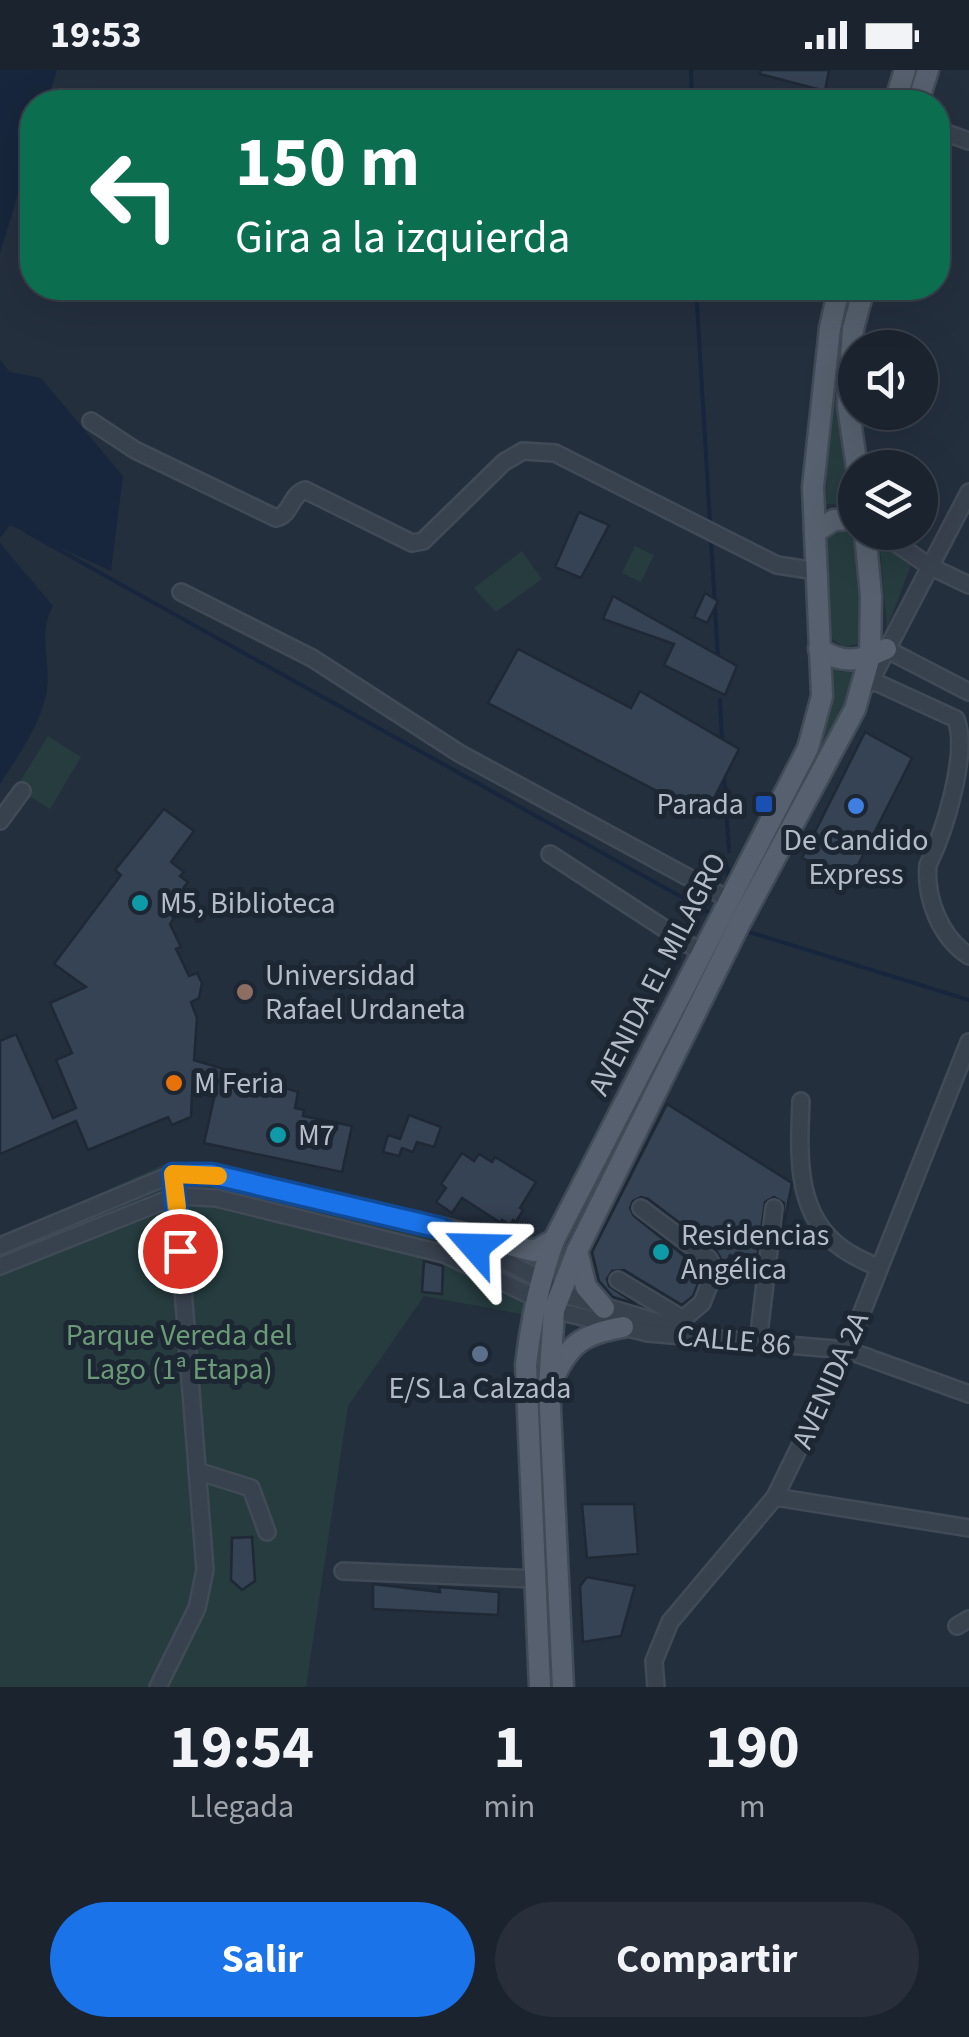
<!DOCTYPE html>
<html lang="es">
<meta charset="utf-8">
<style>
body{margin:0;font-family:"Source Sans 3",sans-serif;background:#282f3a;color:#f1f3f6;height:100vh;display:flex;flex-direction:column;font-size:38px;white-space:nowrap}
*{box-sizing:border-box;margin:0}
p{font-size:32px;color:#a0a4aa}
.icon{flex:none;width:55px;height:55px;fill:none;stroke:currentColor;stroke-width:2;stroke-linecap:round;stroke-linejoin:round}
.map{position:relative;height:1617px;overflow:hidden}
.details{display:flex;flex-direction:column;background:#1b232e;flex:1}
.details>*{flex:none}
.top-card{position:absolute;left:20px;top:20px;width:930px;height:210px;border-radius:40px;box-shadow:0 10px 40px #0002,0 0 0 2px #39404a;background:#0b6e4f;color:#fff;overflow:hidden}
.fabs{position:absolute;left:838px;top:260px;display:grid;gap:20px}
.fabs a{display:grid;place-items:center;width:100px;height:100px;border-radius:50%;background:#1b232e;box-shadow:0 10px 40px #0002,0 0 0 2px #39404a;font-size:50px}
.pin{position:absolute;display:grid;place-items:center;width:85px;height:85px;color:#fff;margin:-42px;border:5px solid #fff;border-radius:50%;box-shadow:0 2px 10px #0007}
.me{position:absolute;width:110px;margin:-55px;rotate:295deg;stroke-linejoin:round;filter:drop-shadow(0 0 8px #0008)}
.turn{display:flex;align-items:center;gap:35px;height:210px;padding:0 50px;font-size:45px}
.turn .icon{width:130px;height:130px;stroke-width:2.5}
.turn b{display:block;font-size:70px;line-height:85px}
.eta{display:flex;justify-content:space-evenly;align-items:center;height:170px;text-align:center}
.eta b{font-size:60px;font-weight:700;line-height:70px}
.action{display:flex;gap:20px;margin-top:auto;padding:20px 50px}
.action a{flex:1;height:115px;border-radius:60px;background:#1a73e8;color:#fff;font-size:40px;font-weight:700;line-height:115px;text-align:center}
.action a+a{background:#282f3a;color:#f1f3f6}
.status{display:flex;justify-content:space-between;align-items:center;height:70px;padding:0 50px;background:#1b232e;direction:ltr}
.status svg{height:28px;fill:currentColor}
.map>svg:first-child{display:block}
.green{fill:#263c3f}
.water{fill:#17263c}
.lines{fill:none;stroke-linecap:round;stroke-linejoin:round}
.stream{stroke:#17263c;stroke-width:4}
.building{fill:#364354;stroke:#1f2835;stroke-width:2.5}
.minor-casing{stroke:#414a57;stroke-width:20}
.major-casing{stroke:#414a57;stroke-width:25}
.minor{stroke:#38414e;stroke-width:15}
.major{stroke:#56606e;stroke-width:20}
.route-casing{stroke:#114b97;stroke-width:25}
.route{stroke:#1a73e8;stroke-width:18}
.slow{stroke:#f59e0b;stroke-width:18}
.transit-dot{fill:#1a4fb4;stroke:#1d2633;stroke-width:4}
.shop-dot{fill:#3f7fe0;stroke:#1d2633;stroke-width:4}
.culture-dot{fill:#0f9aa8;stroke:#1d2633;stroke-width:4}
.education-dot{fill:#8d6e63;stroke:#1d2633;stroke-width:4}
.food-dot{fill:#e8710a;stroke:#1d2633;stroke-width:4}
.service-dot{fill:#5c6f8a;stroke:#1d2633;stroke-width:4}
.labels{text-anchor:middle;stroke-width:10;stroke-linejoin:round;paint-order:stroke}
.poi-label{font-size:30px;fill:#b4bcc9;stroke:#1d2633;text-anchor:start}
.street-label{font-size:30px;fill:#b4bcc9;stroke:#1d2633}
.park-label{font-size:30px;fill:#6b9a76;stroke:#1d2633}
</style>
<div class="status"><b>19:53</b><svg viewBox="0 0 49 12"><path d="M0 12V9h3v3zM5 12V6h3v6zM10 12V3h3v9zM15 12V0h3v12zM26 1h20v11H26zM47 4h2v5h-2z"/></svg></div>
<div class="map">
<svg width="969" height="1617" viewBox="0 0 969 1617">
<rect width="100%" height="100%" fill="#242f3e"/>
<g class="green">
<path d="M836 297 851 434H826L828 357Z"/>
<path d="M840 457 856 463 862 548 858 574 843 577 830 567 822 468Z"/>
<path d="M879 467 914 487 887 558Z"/>
<path d="M635 476 654 485 641 512 622 503Z"/>
<path d="M522 481 542 509 496 542 474 518Z"/>
<path d="M834 599 841 602 857 600 846 640 818 692 829 644Z"/>
<path d="M48 666 81 687 50 739 16 718Z"/>
<path d="M167 1093 554 1170 531 1246 424 1226 348 1336 306 1617H0V1169Z"/>
</g>
<g class="water">
<path d="M0 0H57L47 32H32V79L0 183Z"/>
<path d="M0 290 10 302 41 308 123 406 111 501 10 455 0 468Z"/>
<path d="M0 473 53 536C36 566 54 598 45 629 37 660 17 688 0 714Z"/>
</g>
<g class="lines">
<g class="stream">
<path d="M691 0 692 32"/>
<path d="M696 218 710 452"/>
<path d="M27 462 712 844"/>
<path d="M711 470 718 589"/>
<path d="M720 630 722 672"/>
<path d="M724 706 729 781"/>
<path d="M728 799 729 813"/>
<path d="M746 861 969 930"/>
</g>
</g>
<g class="building">
<path d="M760 0H829L825 21 760 4Z"/>
<path d="M579 442 609 455 581 508 555 497Z"/>
<path d="M705 523 718 531 707 553 694 547Z"/>
<path d="M613 526 737 596 725 625 664 595 674 574 603 549Z"/>
<path d="M518 579 631 638 640 621 739 679 705 746 488 633Z"/>
<path d="M865 662 912 688 850 811 802 788Z"/>
<path d="M164 739 194 761 171 792 184 802 180 806 188 812 184 817 189 821 171 845 174 848 170 854 181 877 176 879 189 906 197 903 202 913 199 928 191 932 197 948 194 990 298 1022 295 1038 304 1040 303 1046 352 1056 342 1102 204 1073 218 1010 193 1002 191 1047 172 1055 168 1047 88 1080 76 1051 0 1084V971L16 964 53 1048 76 1038 56 990 72 983 50 933 86 917 54 894 121 805 115 800Z"/>
<path d="M667 1034 792 1113 782 1164 784 1133 774 1127 765 1132 756 1195 730 1185 725 1196 716 1180 648 1129 641 1127 633 1131 630 1138 634 1146 703 1201 693 1226 682 1235 624 1200 612 1201 607 1209 609 1216 636 1234 613 1227 599 1211 592 1182Z"/>
<path d="M409 1045 441 1057 434 1077 417 1072 413 1082 402 1078 399 1086 383 1082 388 1065 400 1069Z"/>
<path d="M462 1083 474 1091 479 1084 492 1092 495 1087 536 1112 520 1138 523 1140 516 1152 513 1150 510 1155 502 1150 501 1153 462 1128 452 1143 436 1132 446 1118 441 1114Z"/>
<path d="M424 1191 443 1196 442 1224 422 1222Z"/>
<path d="M582 1434H634L638 1484 587 1488Z"/>
<path d="M252 1467 255 1511 242 1520 231 1510 232 1468Z"/>
<path d="M587 1507 635 1516 621 1566 583 1572 580 1516Z"/>
<path d="M373 1514 440 1522 439 1517 499 1522 498 1545 373 1539Z"/>
</g>
<g class="lines">
<g class="minor-casing">
<g id="minor">
<path d="M938 60 969 71"/>
<path d="M91 351 135 380 276 448C291 445 291 424 305 420L412 473 423 471 504 392 523 381 555 383 777 495 816 501"/>
<path d="M880 462 929 496 969 515"/>
<path d="M181 522 312 588 459 683 730 830"/>
<path d="M886 579 969 622"/>
<path d="M871 610 956 649C969 683 945 760 928 795 925 828 940 867 969 886"/>
<path d="M869 614 969 422"/>
<path d="M0 751 22 721"/>
<path d="M550 784 702 883"/>
<path d="M801 1031C799 1083 794 1145 843 1179 854 1187 867 1192 879 1198"/>
<path d="M641 1138 709 1189 715 1200 702 1233 683 1249 685 1259"/>
<path d="M0 1176 173 1104 211 1105 440 1158 540 1209 559 1223 674 1257"/>
<path d="M0 1196 176 1126 216 1128 444 1184 536 1228 554 1240 648 1263 847 1280 969 1324"/>
<path d="M618 1210 683 1249"/>
<path d="M758 1272 774 1138"/>
<path d="M197 1401 251 1418 267 1462"/>
<path d="M775 1427 969 1458"/>
<path d="M343 1501 535 1509"/>
<path d="M957 1556 969 1549"/>
<path d="M158 1617 197 1538 205 1500 175 1117"/>
<path d="M656 1617 654 1591 670 1552 775 1427 847 1280 969 972"/>
</g>
</g>
<g class="major-casing">
<g id="major">
<path d="M895 32 905 0"/>
<path d="M918 32 928 0"/>
<path d="M857 398 848 336 853 259 864 218"/>
<path d="M815 462 834 450 855 449"/>
<path d="M819 579C844 595 860 591 886 579"/>
<path d="M440 1158 534 1181 554 1170"/>
<path d="M577 1181 586 1217 604 1238"/>
<path d="M552 1311C569 1273 583 1264 623 1257"/>
<path d="M540 1617 526 1295C531 1251 539 1212 554 1170L808 678 822 626 813 417 830 258 839 218"/>
<path d="M563 1617 549 1317 554 1240 577 1181 740 853 855 639 870 586 871 526 865 462"/>
</g>
</g>
<use href="#minor" class="minor"/>
<use href="#major" class="major"/>
</g>
<g class="lines">
<g class="route-casing">
<path id="route" d="M180 1181 173 1104H211L440 1158 475 1177"/>
</g>
<use href="#route" class="route"/>
<path class="slow" d="M177 1137 173 1104 218 1106"/>
</g>
<rect class="transit-dot" x="754" y="724" width="20" height="20" rx="5"/>
<circle class="shop-dot" cx="856" cy="736" r="10"/>
<g class="culture-dot">
<circle cx="140" cy="833" r="10"/>
<circle cx="278" cy="1065" r="10"/>
<circle cx="661" cy="1182" r="10"/>
</g>
<circle class="education-dot" cx="245" cy="922" r="10"/>
<circle class="food-dot" cx="174" cy="1013" r="10"/>
<circle class="service-dot" cx="480" cy="1284" r="10"/>
<g class="labels">
<g class="poi-label">
<text x="744" y="744" text-anchor="end">Parada</text>
<text x="856" y="780" text-anchor="middle">De Candido<tspan x="856" dy="34">Express</tspan></text>
<text x="160" y="843">M5, Biblioteca</text>
<text x="265" y="915">Universidad<tspan x="265" dy="34">Rafael Urdaneta</tspan></text>
<text x="194" y="1023">M Feria</text>
<text x="298" y="1075">M7</text>
<text x="681" y="1175">Residencias<tspan x="681" dy="34">Angélica</tspan></text>
<text x="480" y="1328" text-anchor="middle">E/S La Calzada</text>
</g>
<g class="street-label">
<text transform="translate(657 904) rotate(-63)" y="10">AVENIDA EL MILAGRO</text>
<text transform="translate(734 1270) rotate(5)" y="10">CALLE 86</text>
<text transform="translate(830 1310) rotate(-66)" y="10">AVENIDA 2A</text>
</g>
<g class="park-label">
<text x="179" y="1275">Parque Vereda del<tspan x="179" dy="34">Lago (1ª Etapa)</tspan></text>
</g>
</g>
</svg>
<div class="fabs">
<a><svg class="icon" aria-label="sound" viewBox="0 0 24 24"><path d="M4 9h4l5-4v14l-5-4H4zM17 9q2 3 0 6"/></svg></a>
<a><svg class="icon" aria-label="layers" viewBox="0 0 24 24"><path d="M12 4l9 5-9 5-9-5zM3 14l9 5 9-5"/></svg></a>
</div>
<div class="pin" style="left:180px;top:1181px;background:#d93025"><svg class="icon" aria-label="arrive" viewBox="0 0 24 24"><path d="M6 21V4h12l-3 4 3 4H6"/></svg></div>
<svg class="me" style="left:475px;top:1177px" viewBox="-20 -20 40 40"><path d="M0-17L14 15 0 8-14 15z" fill="#1a73e8" stroke="#fff" stroke-width="4"/></svg>
<div class="top-card">
<div class="turn"><svg class="icon" aria-label="left" viewBox="0 0 24 24"><path d="M17 20v-9H6M10 6l-5 5 5 5"/></svg><div><b>150 m</b>Gira a la izquierda</div></div>
</div>
</div>
<section class="details">
<div class="eta">
<div><b>19:54</b><p>Llegada</p></div>
<div><b>1</b><p>min</p></div>
<div><b>190</b><p>m</p></div>
</div>
<div class="action"><a>Salir</a><a>Compartir</a></div>
</section>
